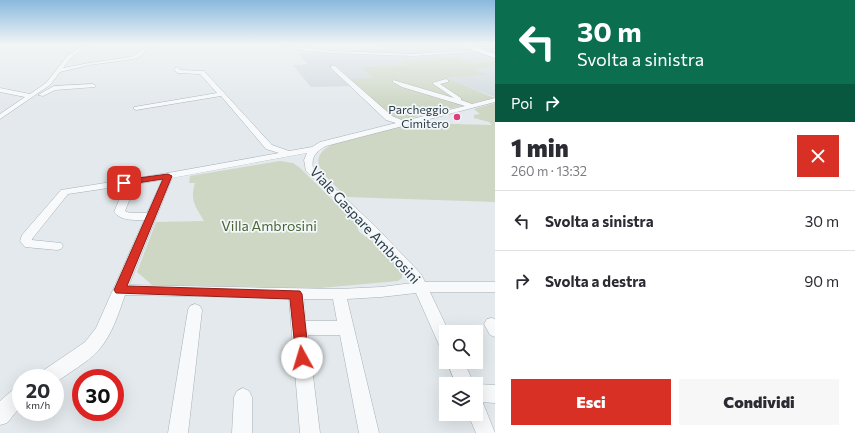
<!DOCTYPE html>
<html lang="it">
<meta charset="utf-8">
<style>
body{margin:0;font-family:Commissioner,sans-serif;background:#f7f7f7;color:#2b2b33;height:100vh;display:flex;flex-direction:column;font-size:15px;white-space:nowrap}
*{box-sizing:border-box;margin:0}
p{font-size:13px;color:#7c7c81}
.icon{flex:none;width:22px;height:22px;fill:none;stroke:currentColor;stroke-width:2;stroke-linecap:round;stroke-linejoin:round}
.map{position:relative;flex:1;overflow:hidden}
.panel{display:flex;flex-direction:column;background:#fff;width:360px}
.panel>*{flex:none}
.top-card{background:#0b6e4f;color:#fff;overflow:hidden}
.fabs{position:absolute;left:439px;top:325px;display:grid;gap:8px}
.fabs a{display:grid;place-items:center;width:44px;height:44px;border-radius:0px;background:#fff;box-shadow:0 4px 16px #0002;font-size:20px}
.speed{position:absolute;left:12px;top:369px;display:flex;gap:8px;font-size:20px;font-weight:700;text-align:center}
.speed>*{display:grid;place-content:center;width:52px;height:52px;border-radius:50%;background:#fff;box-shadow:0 4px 16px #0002;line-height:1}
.speed small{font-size:10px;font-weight:400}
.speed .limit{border:6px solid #d22;background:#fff;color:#111}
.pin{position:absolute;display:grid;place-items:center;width:34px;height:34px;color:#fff;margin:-17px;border-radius:8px;box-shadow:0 2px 6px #0006}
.me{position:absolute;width:44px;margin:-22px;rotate:354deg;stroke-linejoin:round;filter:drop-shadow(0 0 3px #0008)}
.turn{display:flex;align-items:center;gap:14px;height:84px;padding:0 16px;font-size:18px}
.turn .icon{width:52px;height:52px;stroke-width:2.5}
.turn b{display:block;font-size:28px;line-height:34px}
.then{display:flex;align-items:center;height:38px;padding:0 16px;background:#0003;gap:8px;font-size:15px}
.round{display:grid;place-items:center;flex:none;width:42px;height:42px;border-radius:0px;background:#f7f7f7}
.headline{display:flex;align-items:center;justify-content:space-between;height:68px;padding:0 16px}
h1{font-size:24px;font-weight:800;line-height:30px}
.cta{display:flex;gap:8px;margin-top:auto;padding:8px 16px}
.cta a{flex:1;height:46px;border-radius:0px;background:#d93025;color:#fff;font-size:16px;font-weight:800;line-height:46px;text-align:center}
.cta a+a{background:#f7f7f7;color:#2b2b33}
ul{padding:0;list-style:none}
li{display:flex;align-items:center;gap:12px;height:60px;padding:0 16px;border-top:1px solid #e1e1e2}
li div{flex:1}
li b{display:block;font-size:15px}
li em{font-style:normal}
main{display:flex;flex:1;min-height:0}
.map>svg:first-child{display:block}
.built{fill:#d1d9df}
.green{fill:#cdd7c4}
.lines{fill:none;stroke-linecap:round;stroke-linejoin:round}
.minor-casing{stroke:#a7b1b7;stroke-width:1}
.primary-casing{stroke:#a1b1b9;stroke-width:1}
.minor{fill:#f7f9fa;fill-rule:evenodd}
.primary{fill:#fff;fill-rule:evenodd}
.route{fill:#d93025;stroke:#8d1f18}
.poi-dot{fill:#db3f7c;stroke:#f3f7f9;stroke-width:1.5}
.labels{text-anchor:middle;stroke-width:3.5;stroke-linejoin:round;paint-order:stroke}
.far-poi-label{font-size:12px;fill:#293b47;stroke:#f3f7f9;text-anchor:end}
.street-label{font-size:14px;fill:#293b47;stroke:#f3f7f9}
.park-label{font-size:14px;fill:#496435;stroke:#f3f7f9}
</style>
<main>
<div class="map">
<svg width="495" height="433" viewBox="0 0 495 433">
<rect width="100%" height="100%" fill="#e3e9ec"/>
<g class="built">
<path d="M378 45H495V61L472 63 456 57 401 61 408 65 361 67 375 78 357 86 311 87 293 65 308 64 298 53 384 49Z"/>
<path d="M495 67V97L445 78 486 75 472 69Z"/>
</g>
<g class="green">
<path d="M456 57 472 63 495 61V67L473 69 487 75 446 78 495 98 402 120 391 117 350 79 374 78 361 67 407 65 400 61Z"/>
<path d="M495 103V202L347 197C329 179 298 158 338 142L416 123 492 125 489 122 474 118V115L480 114 474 109Z"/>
<path d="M280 161 293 163 299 167 356 223 359 232 383 249 402 274V278L398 281 320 288 152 285 137 272 156 222 204 221C195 206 190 200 195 183H189L190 176Z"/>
</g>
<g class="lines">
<g class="minor-casing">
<g id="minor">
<path d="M84 45H89L72 57 63 68 89 63 131 57C140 53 144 45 154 45L146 50 141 56 134 59 89 65 60 72 50 85 0 119V114L25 97 0 92V88L30 94 46 83 68 55Z"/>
<path d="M282 45 332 51 414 54 479 50 481 51 414 56 332 53 298 50Z"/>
<path d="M495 46V48L472 49 470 48Z"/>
<path d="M331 66H335L392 116 404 121 465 106 402 87 393 82V80L454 98 432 83 446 79 448 80V82L440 84 461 98V100L472 104 495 98V102L326 146C316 151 311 157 313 168L376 227 421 274 425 282H495V292H430L449 332H446V349L440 347 416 293 381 297 347 299 379 433H359L340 335H308L320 433H300L289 298 125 295C118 315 112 335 98 351 88 362 67 374 55 383V378H38L41 372 85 342 96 328 144 220C134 220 121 221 114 212L123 191 128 188 133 191 125 211 130 213H147L162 180 68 194 32 239V240L61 243 63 246 61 249 57 250 25 247 20 241 22 235 61 190 168 173 279 153 266 149 221 96 136 110 134 109V107L217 93 200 74 177 73 174 69 177 67 181 70 204 71 272 145 289 151 312 147 320 142 396 123 386 120 331 68ZM307 153 304 160 306 171 368 233 412 283 381 287 339 289 129 285 172 178ZM304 299H333L337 321H306Z"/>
<path d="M93 84 96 86 95 87 55 90 43 96 38 95 54 86Z"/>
<path d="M195 304 200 306 202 310 188 433H168L188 310 190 306Z"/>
<path d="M492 318 495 319V337L490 335 484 324 487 319Z"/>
<path d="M447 362H464L474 384H456Z"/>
<path d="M476 384 495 385V403L480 402 483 403 495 433H476L468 414H476Z"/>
<path d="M21 385V406L7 423 0 425V401L15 388Z"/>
<path d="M243 388 249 391 252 397V433H232L234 397 237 391Z"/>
</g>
</g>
<g class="primary-casing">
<path id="primary" d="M459 45H469L495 54V58Z"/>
</g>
<use href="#minor" class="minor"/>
<use href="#primary" class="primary"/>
</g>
<linearGradient id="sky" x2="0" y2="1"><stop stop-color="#89b9de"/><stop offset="0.42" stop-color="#f2f5f6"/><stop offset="1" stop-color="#f2f5f6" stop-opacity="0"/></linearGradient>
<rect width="495" height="106" fill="url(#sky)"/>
<path class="route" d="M168 174 172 176 127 286 300 291 302 294 309 358 307 362 302 364 298 362 296 358 290 299 116 293 114 290 163 179 124 185 120 183 124 180Z"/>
<circle class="poi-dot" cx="457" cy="117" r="4"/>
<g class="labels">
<g class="far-poi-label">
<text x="449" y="114">Parcheggio<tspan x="449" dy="14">Cimitero</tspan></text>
</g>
<g class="street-label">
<text transform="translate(365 225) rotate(47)" y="5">Viale Gaspare Ambrosini</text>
</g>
<g class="park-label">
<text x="269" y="231">Villa Ambrosini</text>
</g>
</g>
</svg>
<div class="fabs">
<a><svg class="icon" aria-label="search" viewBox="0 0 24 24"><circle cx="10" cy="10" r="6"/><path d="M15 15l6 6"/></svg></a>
<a><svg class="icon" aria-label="layers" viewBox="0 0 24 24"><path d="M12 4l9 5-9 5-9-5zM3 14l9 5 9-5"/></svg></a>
</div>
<div class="speed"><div>20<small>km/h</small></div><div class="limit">30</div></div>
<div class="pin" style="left:124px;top:183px;background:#d93025"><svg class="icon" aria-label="arrive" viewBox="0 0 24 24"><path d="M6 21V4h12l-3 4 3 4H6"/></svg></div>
<svg class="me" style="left:302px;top:358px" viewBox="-20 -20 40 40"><circle r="19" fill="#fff"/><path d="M0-13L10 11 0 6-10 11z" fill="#d93025"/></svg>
</div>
<section class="panel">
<div class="top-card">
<div class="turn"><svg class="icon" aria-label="left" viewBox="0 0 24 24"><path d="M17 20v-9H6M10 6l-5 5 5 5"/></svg><div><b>30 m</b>Svolta a sinistra</div></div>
<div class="then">Poi<svg class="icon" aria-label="right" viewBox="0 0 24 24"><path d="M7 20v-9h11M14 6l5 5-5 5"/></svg></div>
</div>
<div class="headline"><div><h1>1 min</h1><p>260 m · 13:32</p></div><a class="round" style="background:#d93025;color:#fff"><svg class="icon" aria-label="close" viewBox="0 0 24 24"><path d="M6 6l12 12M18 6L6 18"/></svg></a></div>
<ul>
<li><svg class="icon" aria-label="left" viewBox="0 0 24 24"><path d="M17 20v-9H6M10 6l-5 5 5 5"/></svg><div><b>Svolta a sinistra</b></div><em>30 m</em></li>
<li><svg class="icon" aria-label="right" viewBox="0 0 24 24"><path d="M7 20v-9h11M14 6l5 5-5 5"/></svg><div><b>Svolta a destra</b></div><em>90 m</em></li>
</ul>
<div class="cta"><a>Esci</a><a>Condividi</a></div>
</section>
</main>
